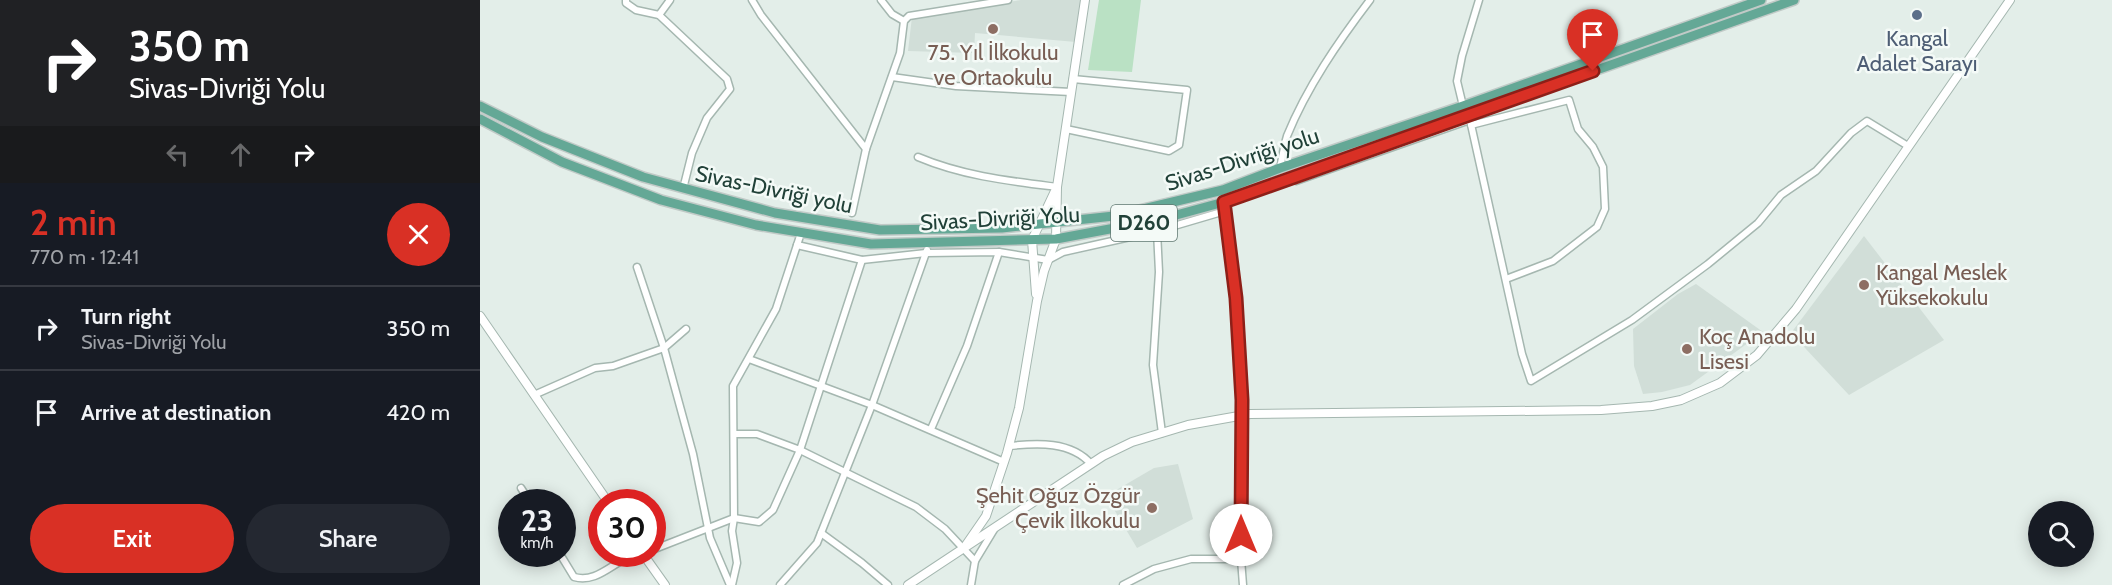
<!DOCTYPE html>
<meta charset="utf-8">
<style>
body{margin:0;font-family:Cabin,sans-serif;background:#242831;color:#f1f3f6;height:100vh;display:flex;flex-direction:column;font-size:22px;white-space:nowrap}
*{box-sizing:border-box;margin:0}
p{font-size:20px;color:#9ea1a6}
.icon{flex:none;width:33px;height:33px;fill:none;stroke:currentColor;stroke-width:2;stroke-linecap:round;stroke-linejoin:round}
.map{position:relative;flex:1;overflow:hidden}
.sheet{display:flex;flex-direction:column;background:#171b24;width:480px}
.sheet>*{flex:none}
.top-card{background:#202124;color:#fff;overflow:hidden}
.fabs{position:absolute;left:1548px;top:501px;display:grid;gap:12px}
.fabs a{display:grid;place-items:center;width:66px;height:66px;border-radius:50%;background:#171b24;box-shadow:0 3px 15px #0003;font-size:30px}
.speed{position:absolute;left:18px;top:489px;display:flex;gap:12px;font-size:30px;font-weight:700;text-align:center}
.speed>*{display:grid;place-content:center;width:78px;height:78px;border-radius:50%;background:#171b24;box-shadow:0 3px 15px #0003;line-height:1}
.speed small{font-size:15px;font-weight:400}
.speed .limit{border:9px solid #d22;background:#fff;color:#111}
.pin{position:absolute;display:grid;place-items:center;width:51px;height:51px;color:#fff;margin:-62px -26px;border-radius:50% 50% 50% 0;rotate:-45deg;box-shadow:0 0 6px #0007}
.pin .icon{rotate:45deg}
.me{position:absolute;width:66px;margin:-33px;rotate:0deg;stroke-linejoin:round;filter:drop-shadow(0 0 4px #0008)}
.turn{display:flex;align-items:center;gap:21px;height:126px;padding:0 30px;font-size:27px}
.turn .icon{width:78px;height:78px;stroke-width:2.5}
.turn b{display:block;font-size:42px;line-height:51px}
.lanes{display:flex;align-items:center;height:57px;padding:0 30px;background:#0003;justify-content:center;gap:30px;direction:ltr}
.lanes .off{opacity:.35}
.round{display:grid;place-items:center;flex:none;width:63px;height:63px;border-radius:32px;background:#242831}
.head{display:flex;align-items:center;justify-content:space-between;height:102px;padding:0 30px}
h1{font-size:36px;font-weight:600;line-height:45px;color:#d93025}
.action{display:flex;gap:12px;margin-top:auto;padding:12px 30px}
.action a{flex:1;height:69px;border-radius:36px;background:#d93025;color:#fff;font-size:24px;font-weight:600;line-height:69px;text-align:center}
.action a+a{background:#242831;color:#f1f3f6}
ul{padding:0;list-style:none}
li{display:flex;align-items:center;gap:18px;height:84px;padding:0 30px;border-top:2px solid #363941}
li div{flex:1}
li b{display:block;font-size:22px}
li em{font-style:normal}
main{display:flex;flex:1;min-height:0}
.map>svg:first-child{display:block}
.built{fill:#d1ded8}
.green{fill:#bae1c4}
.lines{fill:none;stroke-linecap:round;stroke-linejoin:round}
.minor-casing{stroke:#a5b7b0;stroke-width:9}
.tertiary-casing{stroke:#a5b7b0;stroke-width:10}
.primary-casing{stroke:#c1cac7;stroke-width:12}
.minor{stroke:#fff;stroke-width:6}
.tertiary{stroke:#fff;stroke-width:8}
.primary{stroke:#64a896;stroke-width:9}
.route-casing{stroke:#8d1f18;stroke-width:15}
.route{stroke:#d93025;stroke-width:10}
.service-dot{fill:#5c6f8a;stroke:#f4faf7;stroke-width:2}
.education-dot{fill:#8d6e63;stroke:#f4faf7;stroke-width:2}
.labels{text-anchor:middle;stroke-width:5;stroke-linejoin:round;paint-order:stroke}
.shield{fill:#f4faf7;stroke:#607871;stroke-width:1.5}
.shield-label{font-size:21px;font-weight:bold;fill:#214138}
.service-label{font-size:22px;fill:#4e5e75;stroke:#f4faf7}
.education-label{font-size:22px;fill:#785e54;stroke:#f4faf7;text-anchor:start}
.street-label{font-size:22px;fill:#214138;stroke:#f4faf7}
</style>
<main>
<section class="sheet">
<div class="top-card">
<div class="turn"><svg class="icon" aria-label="right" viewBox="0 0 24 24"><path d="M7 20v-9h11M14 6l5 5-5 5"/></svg><div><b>350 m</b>Sivas-Divriği Yolu</div></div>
<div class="lanes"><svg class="icon off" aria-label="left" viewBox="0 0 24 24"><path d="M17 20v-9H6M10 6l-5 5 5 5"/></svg><svg class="icon off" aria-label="ahead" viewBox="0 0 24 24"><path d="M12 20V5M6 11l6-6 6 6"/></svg><svg class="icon" aria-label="right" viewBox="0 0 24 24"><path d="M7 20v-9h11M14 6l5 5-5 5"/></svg></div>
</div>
<div class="head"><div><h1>2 min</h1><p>770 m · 12:41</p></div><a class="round" style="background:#d93025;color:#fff"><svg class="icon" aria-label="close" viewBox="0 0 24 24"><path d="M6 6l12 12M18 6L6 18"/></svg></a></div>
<ul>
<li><svg class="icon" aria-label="right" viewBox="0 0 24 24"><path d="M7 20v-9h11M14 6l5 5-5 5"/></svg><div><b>Turn right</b><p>Sivas-Divriği Yolu</p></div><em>350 m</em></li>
<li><svg class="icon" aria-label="arrive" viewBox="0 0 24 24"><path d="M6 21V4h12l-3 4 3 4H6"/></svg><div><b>Arrive at destination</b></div><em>420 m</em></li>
</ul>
<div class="action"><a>Exit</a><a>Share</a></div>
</section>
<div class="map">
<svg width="1632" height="585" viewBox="0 0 1632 585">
<rect width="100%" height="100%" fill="#e3eee9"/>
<g class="built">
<path d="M541 0H601L596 42 495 33 494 53 428 51 432 17Z"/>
<path d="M1384 236 1464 340 1369 395 1311 333Z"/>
<path d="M1216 284 1283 332 1210 385 1182 392 1163 394 1154 366 1153 329 1198 294Z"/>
<path d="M698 464 713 519 657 548 626 496 674 468Z"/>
</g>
<path class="green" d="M619 0H661L652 72 608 70Z"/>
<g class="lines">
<g class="minor-casing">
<g id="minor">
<path d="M146 0V3L156 10 179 15 247 79 250 89 227 118 212 153 203 189"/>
<path d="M272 0 281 15 386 149"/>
<path d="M401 0 412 14 424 21"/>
<path d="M179 15 190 0"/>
<path d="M412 77 476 86 591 92"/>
<path d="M983 106 977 81 982 56 999 0"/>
<path d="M991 125 1089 100 1098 129 1113 147 1123 167 1125 209 1117 227 1073 261 1026 279"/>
<path d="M586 129 689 151 699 145 707 90 593 79"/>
<path d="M438 157C483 176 529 181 577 187"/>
<path d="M800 168C802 158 804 146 807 136 827 87 858 42 890 0"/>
<path d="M816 181 990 120 1042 354 1051 381 1152 320 1228 264 1278 223 1301 195 1336 171 1371 133 1387 121 1428 146"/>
<path d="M744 209 756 298 762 400 761 559 763 585"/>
<path d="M372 213 386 149 420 53 424 21 429 16 528 0"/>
<path d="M677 231 679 272 673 365 682 433"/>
<path d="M317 245 382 260 446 253 519 252 568 260 583 252 677 231 745 211"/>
<path d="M157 267 184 348 213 454 230 538 250 585"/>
<path d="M269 359 392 405 524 462"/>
<path d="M54 395 115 368 133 366 184 348 206 329"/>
<path d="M451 429 487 346 519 252"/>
<path d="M254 434H277L320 450 436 507 465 529 495 561"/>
<path d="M529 446C557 443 591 441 611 464"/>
<path d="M41 488 50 502"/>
<path d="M341 533 382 563 408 585"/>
<path d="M172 550 254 518 279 522 293 510 320 450 382 260"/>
<path d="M80 554 94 577C116 583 130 565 149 557 154 555 159 555 164 554"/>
<path d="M252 585 257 563 252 531 254 518 253 386 296 309 321 233"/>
<path d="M300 585 337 543 392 405 447 250"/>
<path d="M491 585 495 561 515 528"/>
<path d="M643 585 674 569 711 559H761"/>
</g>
</g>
<g class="tertiary-casing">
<g id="tertiary">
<path d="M556 294 552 240 575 191"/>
<path d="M0 316 128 502"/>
<path d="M486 545 506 516 527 453 539 408 557 301 564 271 576 239 577 187 605 0"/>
<path d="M163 554 185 585"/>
<path d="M428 585 623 456 652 442 708 425 770 414 1121 410 1172 406 1201 400 1240 383 1277 355 1316 309 1530 0"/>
</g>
</g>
<g class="primary-casing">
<g id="primary">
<path d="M0 106 62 137 163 177 295 213 400 230 522 228 634 216 743 190 800 168 983 106 1281 0"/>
<path d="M0 119 82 162 181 200 276 225 391 244 576 239 678 220 744 202 1314 0"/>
</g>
</g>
<use href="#minor" class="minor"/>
<use href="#tertiary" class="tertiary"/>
<use href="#primary" class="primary"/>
</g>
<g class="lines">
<g class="route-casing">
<path id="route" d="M761 535 762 400 756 298 744 202 1113 71"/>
</g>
<use href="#route" class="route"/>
</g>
<circle class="service-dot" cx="1437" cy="15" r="6"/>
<g class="education-dot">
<circle cx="513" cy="29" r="6"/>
<circle cx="1384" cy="285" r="6"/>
<circle cx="1207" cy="349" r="6"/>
<circle cx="672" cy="508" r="6"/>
</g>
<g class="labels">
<rect class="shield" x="631" y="205" width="66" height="36" rx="4.5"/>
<g class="shield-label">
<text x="664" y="230">D260</text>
</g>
<g class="service-label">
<text x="1437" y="46">Kangal<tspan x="1437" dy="25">Adalet Sarayı</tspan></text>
</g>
<g class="education-label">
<text x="513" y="60" text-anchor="middle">75. Yıl İlkokulu<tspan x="513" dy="25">ve Ortaokulu</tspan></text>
<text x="1396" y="280">Kangal Meslek<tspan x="1396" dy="25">Yüksekokulu</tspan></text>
<text x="1219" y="344">Koç Anadolu<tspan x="1219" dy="25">Lisesi</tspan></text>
<text x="660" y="503" text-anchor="end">Şehit Oğuz Özgür<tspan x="660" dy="25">Çevik İlkokulu</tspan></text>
</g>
<g class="street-label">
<text transform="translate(762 159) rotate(-18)" y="8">Sivas-Divriği yolu</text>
<text transform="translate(294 189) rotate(12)" y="8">Sivas-Divriği yolu</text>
<text transform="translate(520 218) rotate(-3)" y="8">Sivas-Divriği Yolu</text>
</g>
</g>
</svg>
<div class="fabs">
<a><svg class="icon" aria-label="search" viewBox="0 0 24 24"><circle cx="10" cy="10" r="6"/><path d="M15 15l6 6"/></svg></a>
</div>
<div class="speed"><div>23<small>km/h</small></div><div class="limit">30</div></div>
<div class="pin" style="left:1113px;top:71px;background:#d93025"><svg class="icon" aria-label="arrive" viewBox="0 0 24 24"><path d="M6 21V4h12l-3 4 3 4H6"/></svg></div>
<svg class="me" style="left:761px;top:535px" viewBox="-20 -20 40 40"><circle r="19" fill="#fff"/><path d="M0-13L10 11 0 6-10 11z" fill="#d93025"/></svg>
</div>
</main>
